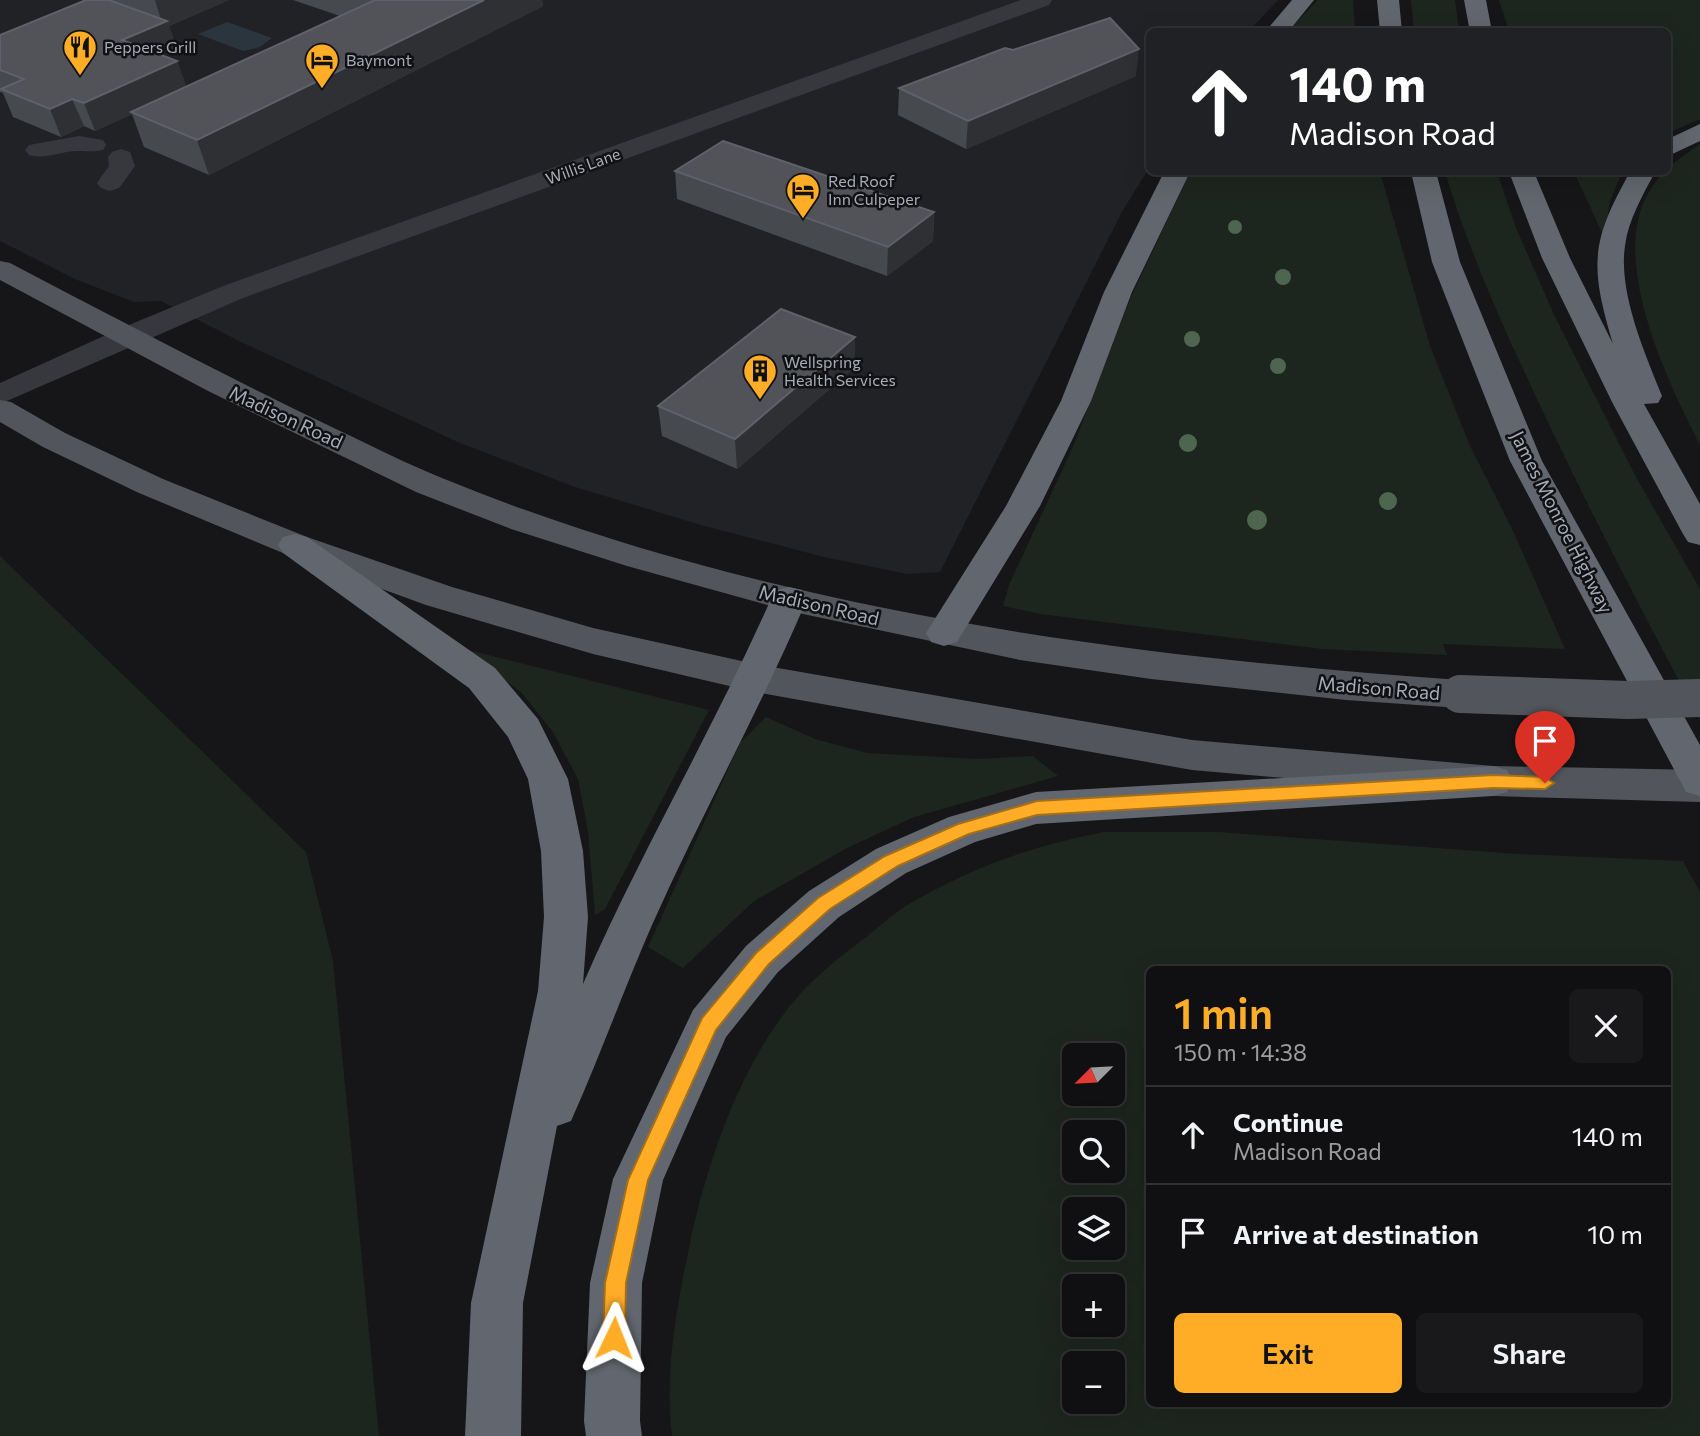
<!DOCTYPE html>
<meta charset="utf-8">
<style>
body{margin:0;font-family:Commissioner,sans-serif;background:#19191b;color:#f1f3f6;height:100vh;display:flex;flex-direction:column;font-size:26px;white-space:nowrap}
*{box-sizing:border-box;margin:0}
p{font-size:23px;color:#9c9d9f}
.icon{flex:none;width:38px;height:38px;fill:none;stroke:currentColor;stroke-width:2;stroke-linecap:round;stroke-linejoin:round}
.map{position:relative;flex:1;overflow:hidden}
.details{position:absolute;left:1146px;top:966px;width:525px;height:441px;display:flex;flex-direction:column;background:#101012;border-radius:10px;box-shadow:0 7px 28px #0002,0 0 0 2px #303032}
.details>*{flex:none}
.guide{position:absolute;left:1146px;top:28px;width:525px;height:147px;border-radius:10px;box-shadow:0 7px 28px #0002,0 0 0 2px #303032;background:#202124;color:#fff;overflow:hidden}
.needle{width:46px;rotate:246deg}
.controls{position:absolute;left:1062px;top:1043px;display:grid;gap:14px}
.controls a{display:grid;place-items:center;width:63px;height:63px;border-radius:10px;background:#101012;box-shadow:0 7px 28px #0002,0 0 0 2px #303032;font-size:35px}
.pin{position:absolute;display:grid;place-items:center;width:60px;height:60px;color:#fff;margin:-72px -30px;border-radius:50% 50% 50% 0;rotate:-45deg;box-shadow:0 0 7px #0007}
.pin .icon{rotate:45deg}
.me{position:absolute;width:77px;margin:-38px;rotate:2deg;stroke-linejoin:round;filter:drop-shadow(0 0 5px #0008)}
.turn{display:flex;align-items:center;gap:24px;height:147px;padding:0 28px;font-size:32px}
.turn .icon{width:91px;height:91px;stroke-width:2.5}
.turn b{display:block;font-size:49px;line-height:60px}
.round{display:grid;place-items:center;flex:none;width:74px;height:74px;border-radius:10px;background:#19191b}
.summary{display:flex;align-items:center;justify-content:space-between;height:119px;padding:0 28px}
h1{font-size:42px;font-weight:600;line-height:52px;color:#ffad26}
.button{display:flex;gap:14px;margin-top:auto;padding:14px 28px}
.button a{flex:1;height:80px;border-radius:10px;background:#ffad26;color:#111;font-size:28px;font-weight:600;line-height:80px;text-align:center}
.button a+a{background:#19191b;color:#f1f3f6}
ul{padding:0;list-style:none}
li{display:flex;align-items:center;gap:21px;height:98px;padding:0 28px;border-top:2px solid #303032}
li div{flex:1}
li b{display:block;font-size:26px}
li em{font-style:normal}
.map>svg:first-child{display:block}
.built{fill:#212225}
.green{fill:#1d261e;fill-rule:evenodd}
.water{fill:#2b353d}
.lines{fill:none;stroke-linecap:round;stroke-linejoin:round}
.minor{fill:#36383d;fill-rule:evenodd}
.major{fill:#52555c;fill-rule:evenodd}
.highway{fill:#62666e;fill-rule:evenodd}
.major-bridge{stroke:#52555c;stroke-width:38}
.tree{fill:#4e6550}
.wall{fill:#46494d}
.shaded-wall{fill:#2f3033}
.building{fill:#515359;stroke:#5e6168;stroke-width:2}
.route{fill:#ffad26;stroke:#a67019;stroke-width:2}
.labels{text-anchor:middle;stroke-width:5;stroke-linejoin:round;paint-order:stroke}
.far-poi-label{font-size:16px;fill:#a6adb9;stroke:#111113;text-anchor:start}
.far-street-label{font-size:16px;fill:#a6adb9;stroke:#111113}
.street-label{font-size:19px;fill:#a6adb9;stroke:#111113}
</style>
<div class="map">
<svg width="1700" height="1436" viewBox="0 0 1700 1436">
<rect width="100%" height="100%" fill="#161618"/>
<path class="built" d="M0 0H1278L1249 31 1150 32V167L1123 210 940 572 907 574 824 557 701 525 575 487 460 443 243 343 161 301 134 302 75 279 0 241Z"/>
<g class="green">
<path d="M1318 0H1353L1355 31 1287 32Z"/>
<path d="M1411 0H1455L1459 31H1414Z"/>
<path d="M1499 0H1700V119L1668 133V32L1509 31Z"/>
<path d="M1700 144V445C1668 382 1613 269 1645 199 1650 189 1657 180 1663 172H1668V167Z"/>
<path d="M1190 172H1380L1430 346 1470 446 1513 531 1565 649 1443 644 1447 655 1322 649 1040 614 1003 606 1009 585 1072 449 1131 297Z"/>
<path d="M1445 172H1497L1516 228 1555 317 1636 477 1700 589V720C1644 615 1589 510 1539 403 1503 327 1469 252 1445 172Z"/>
<path d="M1574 172H1622L1610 201 1604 237Z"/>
<path d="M0 556 306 852 333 961 379 1436H0Z"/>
<path d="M464 649 709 710 605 909 595 915 588 831 578 779 553 732 521 692Z"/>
<path d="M766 717 815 739 867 753 978 759 1033 756 1058 776 914 817 847 848 754 901 683 968 648 947 740 743Z"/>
<path d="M1104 832H1219L1518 854 1683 861 1700 892V1436H672C665 1377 675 1315 687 1258 702 1179 733 1083 781 1018 803 986 834 961 865 938 880 926 895 912 911 903 972 867 1035 845 1104 832ZM1150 970H1668V1404H1150ZM1074 1055H1113V1094H1074ZM1074 1132H1113V1171H1074ZM1074 1209H1113V1248H1074ZM1074 1286H1113V1325H1074ZM1074 1363H1113V1402H1074Z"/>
</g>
<path class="water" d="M227 22 272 38 260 47 243 51 198 34Z"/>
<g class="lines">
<g class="minor">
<path d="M1021 0H1052L1049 5 243 298 0 404V383L117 330 223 286Z"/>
<path d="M79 136 103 140 106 145 103 150C94 152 89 151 80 151 63 150 46 160 29 155L25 150 29 145Z"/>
<path d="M121 149 130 152 135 166 119 188 110 191 101 188 97 183 109 166 108 157 112 152Z"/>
</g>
<g class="major">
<path d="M0 261 10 263C119 320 227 377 338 430 372 446 407 464 442 478 762 609 1117 656 1460 680L1473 684 1479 694 1473 704 1460 708 1346 700 1151 679 1020 660 789 611 627 566 511 529 416 492 208 391 0 280Z"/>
<path d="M0 400 11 402 65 433 163 479 307 537 452 587 593 628 755 664 1192 740 1493 766 1700 770V802L1493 796 1192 770 755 692 593 654 426 605 283 553 139 493 43 447 0 422Z"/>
</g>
<g class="highway">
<path d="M1292 0H1314L1288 32H1265Z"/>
<path d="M1377 0H1399L1402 32H1380Z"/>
<path d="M1464 0H1486L1492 32H1470Z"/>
<path d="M1700 124V141L1668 156V139Z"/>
<path d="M1164 172H1190L1132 292 1091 401 1040 506 957 642 944 646 931 642 926 633 1006 506 1061 401 1104 292Z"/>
<path d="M1411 172H1436L1460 262 1542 461 1700 745V796L1686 792 1510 461 1432 262Z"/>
<path d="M1509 172H1534L1570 258 1613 344C1590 266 1590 243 1630 172H1655C1643 195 1628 220 1625 246 1618 292 1645 354 1662 396L1658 403 1644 404 1700 504V545L1688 542 1683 534 1612 402 1542 258Z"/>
<path d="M295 534 307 537 495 668 538 719 568 779 583 851 588 917 583 984C640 853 713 730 771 599L776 590 789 587 802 590 807 599C760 710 701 815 652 925 624 989 600 1056 571 1121L557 1126 523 1303 521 1436H465L471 1303 538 991 544 917 541 851 528 779 508 737 469 688 283 553 278 545 283 537Z"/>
<path d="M1493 766 1507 770 1513 781 1507 792 1493 796 1036 824 975 842 906 873 839 917 778 972 726 1037 663 1180 642 1283 640 1421 642 1436H586L584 1421 590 1283 613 1179 693 1010 746 946 809 891 876 849 949 817 1036 792Z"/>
</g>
<path class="major-bridge" d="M1460 694 1628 700 1700 698"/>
</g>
<g class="tree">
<circle cx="1235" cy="227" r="7"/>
<circle cx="1283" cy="277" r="8"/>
<circle cx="1192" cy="339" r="8"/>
<circle cx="1278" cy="366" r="8"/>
<circle cx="1188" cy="443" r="9"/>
<circle cx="1388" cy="501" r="9"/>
<circle cx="1257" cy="520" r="10"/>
</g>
<g class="wall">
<path d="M86 0H229L169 26 176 47 160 54 177 61 186 87 340 16 293 0H542L543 6 209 175 144 147 132 114 95 131 84 126 61 137 13 117 3 93 0 92V35Z"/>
<path d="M1136 76 966 149 898 115 899 88Z"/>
<path d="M675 171 934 212 933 241 887 276 677 199Z"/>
<path d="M855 367 737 469 662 436 658 406Z"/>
</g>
<g class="shaded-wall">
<path d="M155 0H229L169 26 176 47 132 67 122 40 162 23Z"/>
<path d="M484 0H542L543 6 209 175 197 140Z"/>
<path d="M1139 49 1136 76 966 149 968 121Z"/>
<path d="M177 61 187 88 131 112 132 114 95 131 84 103Z"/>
<path d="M72 99 84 126 61 137 50 109Z"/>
<path d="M934 212 933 241 887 276 888 247Z"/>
<path d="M855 337V367L737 469 735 439Z"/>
</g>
<g class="building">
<path d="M86 0H109L167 21 122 40 177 61 84 103 72 99 50 109 1 89 24 79 0 70V35Z"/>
<path d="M375 0H484L197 140 131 112Z"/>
<path d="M1110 18 1139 49 968 121 899 88 1005 48 1013 50Z"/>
<path d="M723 141 934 212 888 247 675 171Z"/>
<path d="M781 309 855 337 735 439 658 406Z"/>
</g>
<path class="route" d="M1493 775 1545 777 1554 783 1545 789 1493 788 1037 815 969 834 898 866 830 909 769 964 716 1030 648 1180 626 1283 625 1338 622 1346 614 1349 606 1346 603 1338 605 1283 628 1180 702 1018 756 953 818 898 885 856 958 824 1037 801Z"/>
<defs>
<g id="restaurant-pin" transform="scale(1.75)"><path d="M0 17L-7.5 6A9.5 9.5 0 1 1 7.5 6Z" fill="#ffad26" stroke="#111113"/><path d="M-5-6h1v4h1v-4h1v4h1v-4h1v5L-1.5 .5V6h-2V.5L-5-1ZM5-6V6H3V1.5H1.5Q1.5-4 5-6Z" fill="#111"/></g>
<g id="hotel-pin" transform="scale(1.75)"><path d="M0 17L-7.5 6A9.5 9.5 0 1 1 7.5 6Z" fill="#ffad26" stroke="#111113"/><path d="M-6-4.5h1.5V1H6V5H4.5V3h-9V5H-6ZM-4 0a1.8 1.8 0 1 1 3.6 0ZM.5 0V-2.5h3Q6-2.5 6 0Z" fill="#111"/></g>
<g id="building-pin" transform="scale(1.75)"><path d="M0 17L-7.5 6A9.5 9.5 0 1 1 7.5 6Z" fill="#ffad26" stroke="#111113"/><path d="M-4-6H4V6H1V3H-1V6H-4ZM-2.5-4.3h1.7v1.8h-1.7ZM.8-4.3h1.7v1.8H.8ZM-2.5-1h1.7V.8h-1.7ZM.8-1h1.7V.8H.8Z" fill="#111"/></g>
</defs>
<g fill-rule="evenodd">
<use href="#restaurant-pin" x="80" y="47"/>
<use href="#hotel-pin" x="322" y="60"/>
<use href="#hotel-pin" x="803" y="190"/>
<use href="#building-pin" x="760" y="371"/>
</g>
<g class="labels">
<g class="far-poi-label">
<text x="104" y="53">Peppers Grill</text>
<text x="346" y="66">Baymont</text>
<text x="828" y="187">Red Roof<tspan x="828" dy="18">Inn Culpeper</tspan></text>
<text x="784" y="368">Wellspring<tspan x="784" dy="18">Health Services</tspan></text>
</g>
<g class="far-street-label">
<text transform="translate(583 166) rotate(-20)" y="6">Willis Lane</text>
</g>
<g class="street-label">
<text transform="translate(286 417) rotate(25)" y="7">Madison Road</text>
<text transform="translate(1562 522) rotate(63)" y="7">James Monroe Highway</text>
<text transform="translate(819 605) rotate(13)" y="7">Madison Road</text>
<text transform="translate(1379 688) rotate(5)" y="7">Madison Road</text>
</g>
</g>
</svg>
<div class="controls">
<a><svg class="needle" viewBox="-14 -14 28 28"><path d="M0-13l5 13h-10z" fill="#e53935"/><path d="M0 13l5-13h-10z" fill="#9c9d9f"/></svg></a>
<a><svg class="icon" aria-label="search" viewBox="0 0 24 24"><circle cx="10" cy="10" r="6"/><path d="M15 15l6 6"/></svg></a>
<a><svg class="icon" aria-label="layers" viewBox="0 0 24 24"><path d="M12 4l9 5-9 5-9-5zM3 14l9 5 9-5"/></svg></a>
<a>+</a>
<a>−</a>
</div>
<div class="pin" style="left:1545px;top:783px;background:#d93025"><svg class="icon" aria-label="arrive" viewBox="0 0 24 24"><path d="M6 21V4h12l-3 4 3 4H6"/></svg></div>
<svg class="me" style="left:614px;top:1338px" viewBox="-20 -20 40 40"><path d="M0-17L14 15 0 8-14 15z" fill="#ffad26" stroke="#fff" stroke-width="4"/></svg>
<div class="guide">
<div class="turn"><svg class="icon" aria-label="ahead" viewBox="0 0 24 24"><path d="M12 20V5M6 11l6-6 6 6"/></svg><div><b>140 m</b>Madison Road</div></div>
</div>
<section class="details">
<div class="summary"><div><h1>1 min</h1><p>150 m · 14:38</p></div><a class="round"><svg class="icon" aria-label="close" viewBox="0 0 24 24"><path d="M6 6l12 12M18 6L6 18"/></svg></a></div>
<ul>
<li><svg class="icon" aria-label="ahead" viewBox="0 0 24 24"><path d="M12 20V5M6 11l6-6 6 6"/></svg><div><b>Continue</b><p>Madison Road</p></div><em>140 m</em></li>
<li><svg class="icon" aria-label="arrive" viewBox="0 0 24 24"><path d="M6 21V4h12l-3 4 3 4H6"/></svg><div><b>Arrive at destination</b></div><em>10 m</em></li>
</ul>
<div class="button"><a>Exit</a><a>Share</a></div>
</section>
</div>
